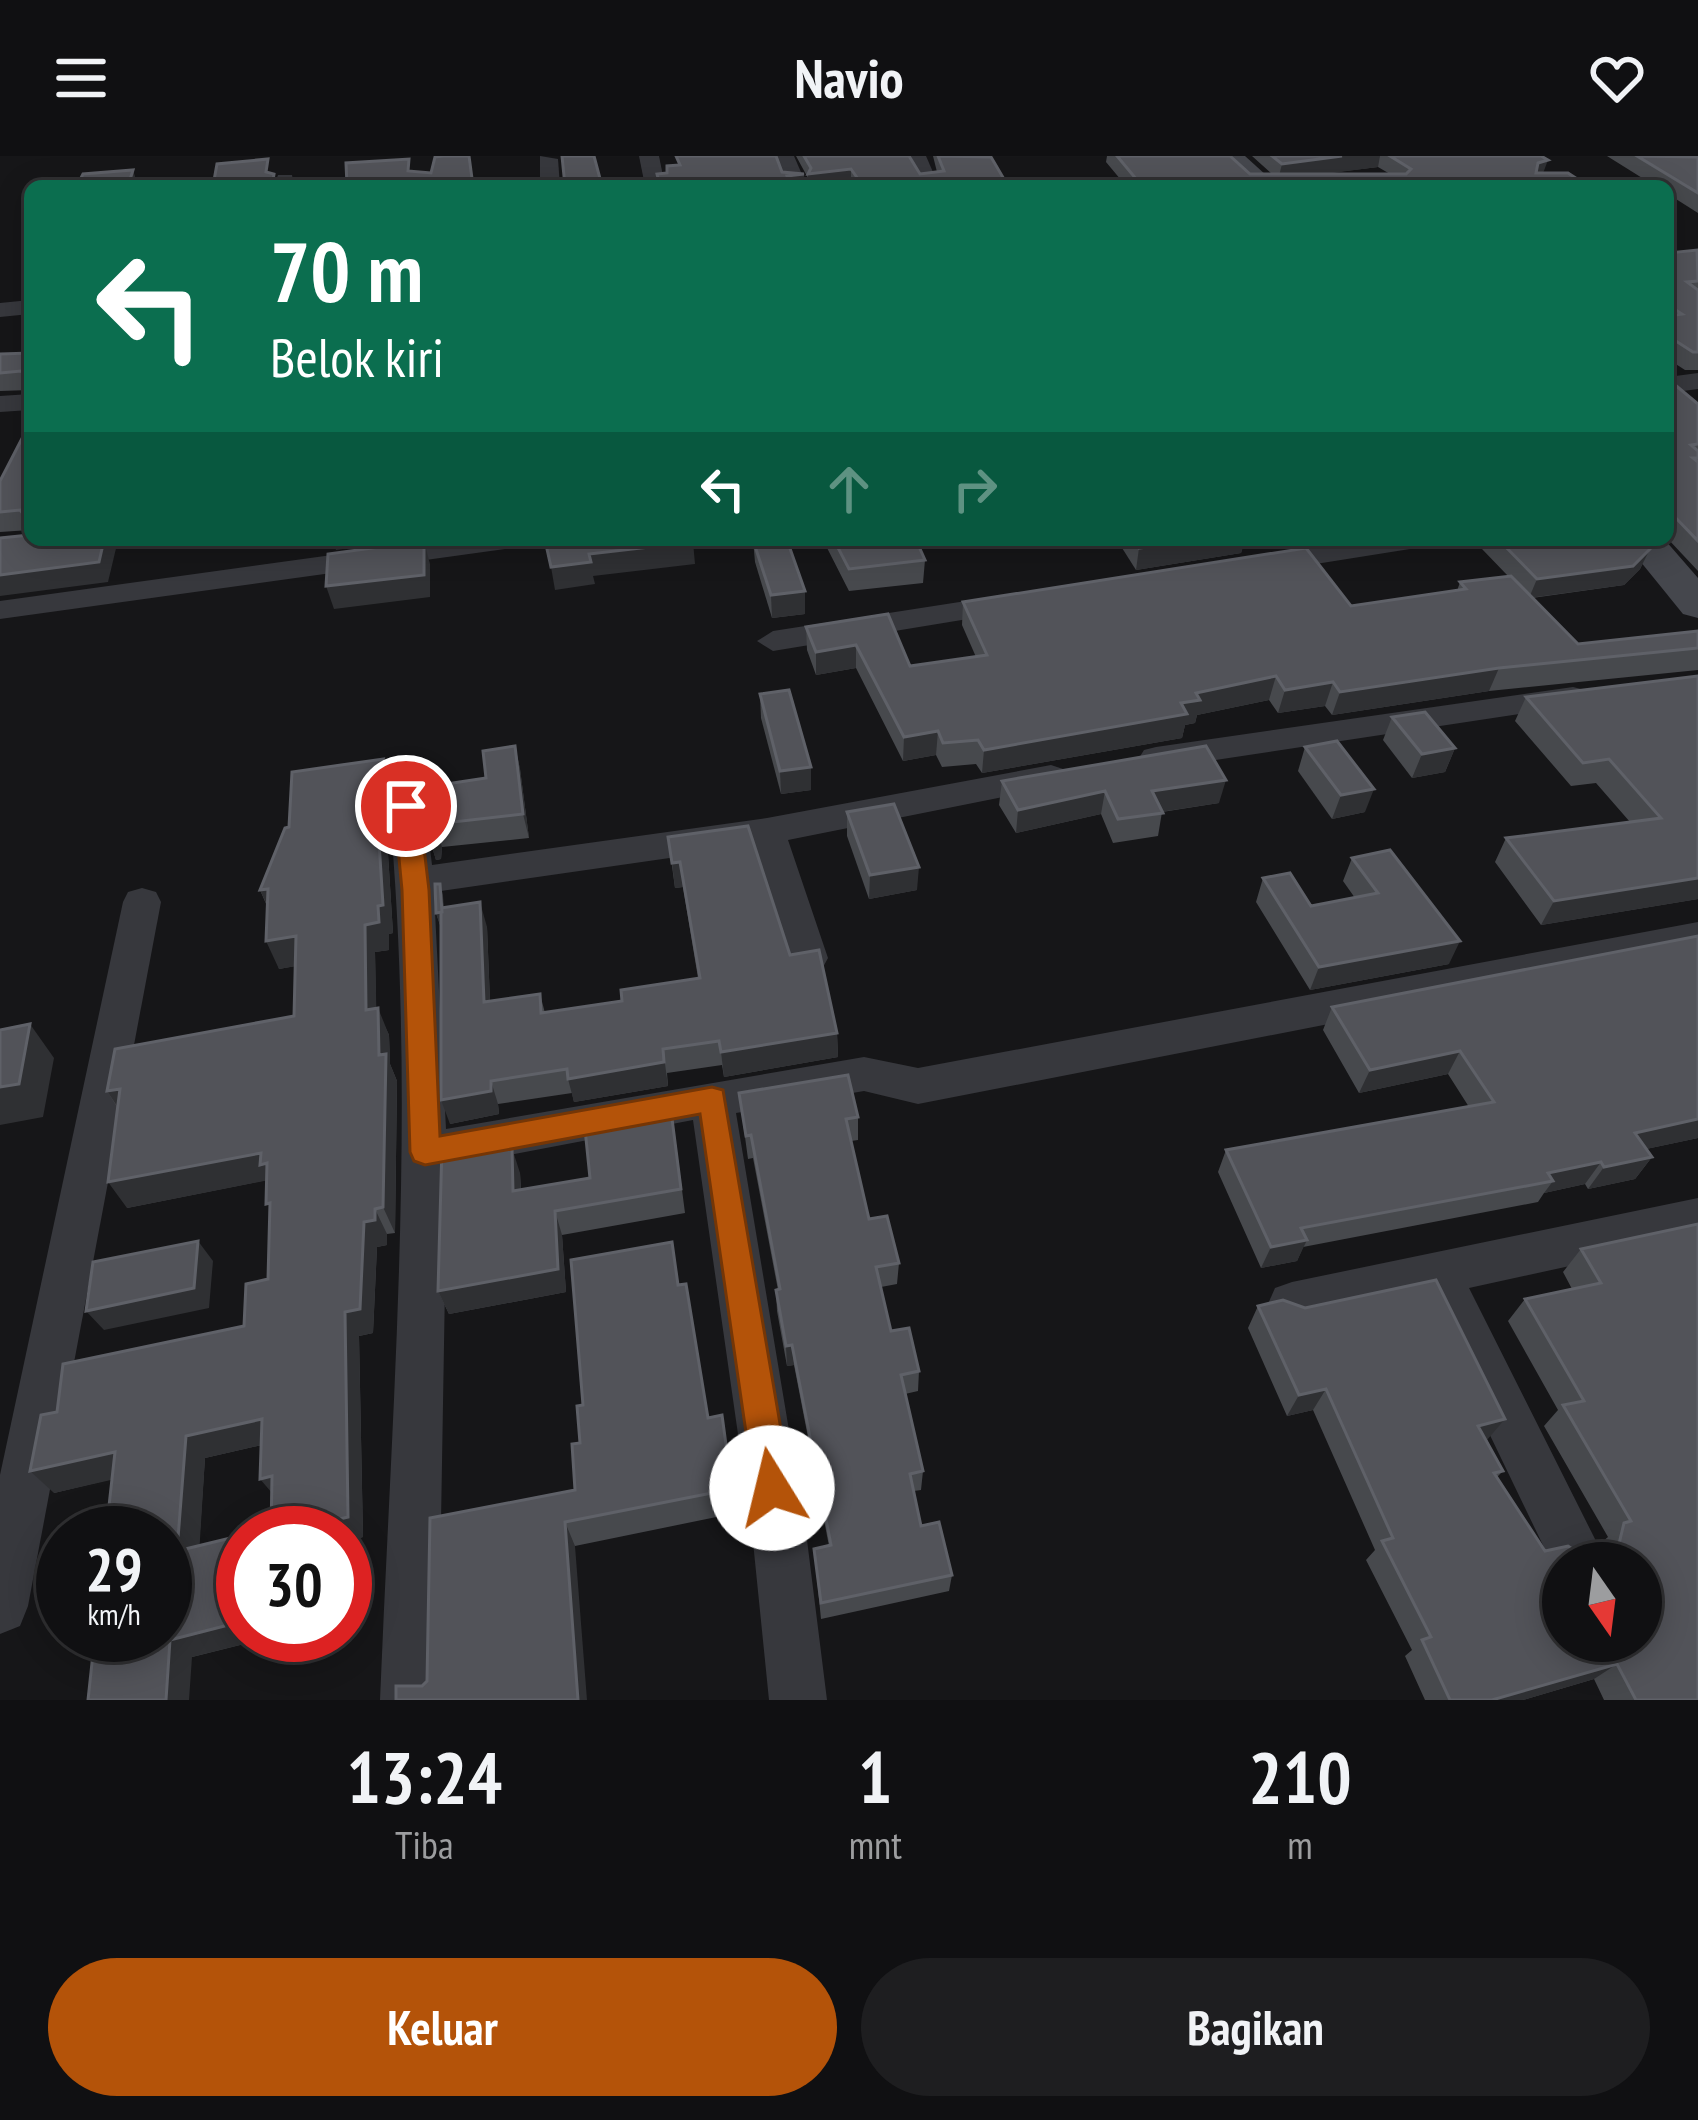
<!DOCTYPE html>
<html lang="id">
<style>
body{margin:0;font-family:"PT Sans Narrow",sans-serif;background:#1e1e20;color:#f1f3f6;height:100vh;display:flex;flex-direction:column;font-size:45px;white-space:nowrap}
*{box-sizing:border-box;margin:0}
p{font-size:39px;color:#9c9d9f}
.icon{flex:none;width:66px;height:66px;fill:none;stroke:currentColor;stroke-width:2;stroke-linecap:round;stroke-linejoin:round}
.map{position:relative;height:1544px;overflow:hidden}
.drawer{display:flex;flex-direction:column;background:#101012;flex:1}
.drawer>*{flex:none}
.guide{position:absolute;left:24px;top:24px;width:1650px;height:366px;border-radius:18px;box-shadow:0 6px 30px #0003,0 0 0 3px #303032;background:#0b6e4f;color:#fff;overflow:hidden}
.needle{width:78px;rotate:166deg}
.tools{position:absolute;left:1542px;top:1386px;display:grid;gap:24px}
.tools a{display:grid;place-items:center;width:120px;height:120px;border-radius:50%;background:#101012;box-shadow:0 6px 30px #0003,0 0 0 3px #303032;font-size:60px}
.speed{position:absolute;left:36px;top:1350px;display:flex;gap:24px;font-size:60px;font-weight:700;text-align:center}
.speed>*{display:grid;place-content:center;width:156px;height:156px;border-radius:50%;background:#101012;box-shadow:0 6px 30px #0003,0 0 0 3px #303032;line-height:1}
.speed small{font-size:30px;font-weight:400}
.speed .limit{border:18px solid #d22;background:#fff;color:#111}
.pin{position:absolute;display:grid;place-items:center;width:102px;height:102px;color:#fff;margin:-51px;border:6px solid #fff;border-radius:50%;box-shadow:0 3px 12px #0007}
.me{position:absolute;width:132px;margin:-66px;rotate:351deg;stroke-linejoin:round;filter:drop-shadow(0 0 9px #0008)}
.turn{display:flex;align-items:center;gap:42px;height:252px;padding:0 48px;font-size:54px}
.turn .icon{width:156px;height:156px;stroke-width:2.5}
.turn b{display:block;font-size:84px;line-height:102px}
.lanes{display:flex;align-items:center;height:114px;padding:0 48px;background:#0003;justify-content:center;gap:60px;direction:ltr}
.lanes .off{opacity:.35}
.eta{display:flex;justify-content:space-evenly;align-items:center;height:204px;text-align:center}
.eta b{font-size:72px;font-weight:600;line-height:84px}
.primary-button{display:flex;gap:24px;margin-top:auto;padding:24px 48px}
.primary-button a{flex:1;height:138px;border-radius:72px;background:#b45309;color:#fff;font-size:48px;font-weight:600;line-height:138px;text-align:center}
.primary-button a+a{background:#1e1e20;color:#f1f3f6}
header{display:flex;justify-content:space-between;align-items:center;height:156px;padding:0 48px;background:#101012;font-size:54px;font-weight:600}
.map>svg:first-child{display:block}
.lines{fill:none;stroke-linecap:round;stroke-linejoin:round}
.street{fill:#37383d;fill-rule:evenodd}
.secondary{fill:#45474d;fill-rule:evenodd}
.wall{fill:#47494d;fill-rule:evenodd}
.shaded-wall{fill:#2f3033}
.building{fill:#525359;stroke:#5f6168;stroke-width:3;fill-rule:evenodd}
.route{fill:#b45309;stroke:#753606;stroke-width:3}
</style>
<header><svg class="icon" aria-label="menu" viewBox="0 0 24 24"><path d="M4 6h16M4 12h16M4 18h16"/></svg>Navio<svg class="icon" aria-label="heart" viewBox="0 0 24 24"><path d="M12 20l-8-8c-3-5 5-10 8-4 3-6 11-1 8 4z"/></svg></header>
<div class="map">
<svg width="1698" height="1544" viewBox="0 0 1698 1544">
<rect width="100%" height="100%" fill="#161618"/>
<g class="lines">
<g class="street">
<path d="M540 0 558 3 560 30H540Z"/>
<path d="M639 0H659L665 30H645Z"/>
<path d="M774 0H794L807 30H787Z"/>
<path d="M906 0H926L939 30H919Z"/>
<path d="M278 19H292L294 30H274Z"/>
<path d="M30 144V158L0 161V147Z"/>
<path d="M1698 217V233L1668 237V221Z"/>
<path d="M30 238V254L0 256V240Z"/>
<path d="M441 384H520L505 393 0 463V445Z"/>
<path d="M1354 384H1425L1410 393 1259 417 1244 408 1259 399Z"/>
<path d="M1011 438 1022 440 1026 447 1022 454 773 495 757 485 773 475Z"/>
<path d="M1573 531 1585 534 1590 541 1585 548 1156 613 1144 610 1139 602 1144 594 1156 591Z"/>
<path d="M1051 609 1063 613 1069 621 1063 629 788 684 828 802 822 813 808 817 794 813 788 802 753 690 434 736 446 973 864 901 918 912 1698 766V796L918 948 864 935 736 957 806 1376 827 1544H769L752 1376 693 964 447 1011 438 1544H380C392 1247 417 947 389 650L394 641 407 638 420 641 425 650 432 709 767 662Z"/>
<path d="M142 732 156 736 161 746 28 1450 20 1470 0 1478V1319L123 746 128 736Z"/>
<path d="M1698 1042V1082L1469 1132 1599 1391 1593 1407H1563V1415L1553 1410 1424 1142 1292 1170 1275 1164 1268 1148 1275 1132 1292 1126Z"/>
</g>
<g class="secondary">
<path d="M1215 0H1245L1278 30H1247Z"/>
<path d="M1623 384H1665L1698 422V462L1683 458Z"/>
</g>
</g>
<g class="wall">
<path d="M796 0H909L920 18 937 16 933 0H938L1008 30H808V22Z"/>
<path d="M1107 0H1230L1250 18H1272L1252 0H1541L1543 17 1588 30H1126L1106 6ZM1378 11 1390 18H1320Z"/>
<path d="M1607 0H1698V57L1668 38V30H1655Z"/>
<path d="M1698 95V214H1685L1668 203V97Z"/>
<path d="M30 197V234L0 235V198Z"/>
<path d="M1668 223 1698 248V415L1668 383Z"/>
<path d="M30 267V374L0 376V325Z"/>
<path d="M753 384 805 458 772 462 755 406Z"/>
<path d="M823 384H919L917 386 925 404 923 427 849 435Z"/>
<path d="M1117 384H1245L1241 397 1136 414Z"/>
<path d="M1485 384H1642L1650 393 1640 413 1624 429 1532 442 1578 488 1698 475V514L1489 535 1332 559 1325 550 1278 557 1269 544 1197 559 1195 567 1185 569 1182 582 982 617 976 608 942 611 936 599 903 605 856 512 816 519 807 494 806 471 910 510 976 501 962 469 963 446 1351 450 1457 435 1460 426 1508 420 1482 393Z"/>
<path d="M1698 520V743L1541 769 1495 706 1506 682 1630 666 1596 627 1571 630 1515 565 1526 541Z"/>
<path d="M760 538 811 611V634L781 638 761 562Z"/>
<path d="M1392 561 1455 592 1445 616 1412 622 1383 584Z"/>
<path d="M515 590 520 613 529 682 442 691 441 703 436 704 429 681 433 624 434 630 486 622Z"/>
<path d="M1305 591 1365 656 1332 663 1298 615Z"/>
<path d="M383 603 392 631 385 650 393 777 389 778V794L375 796 376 852 389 879 390 908 397 925 395 1077 387 1078V1089L377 1091 373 1177 359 1180 363 1381 345 1386V1377L271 1336 262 1289 205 1302 199 1390 243 1479H260V1484L192 1501 112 1323 54 1337 57 1256 244 1170 268 1123 270 1054 267 1024 127 1052 117 951 107 935 294 860 295 810 279 813 267 750 260 734 289 671Z"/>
<path d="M1002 625 1219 647 1162 656 1158 680 1113 687 1101 658 1016 677 999 649Z"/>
<path d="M847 656 917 734 869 743 847 680Z"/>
<path d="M668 681 790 799 837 877 838 901 724 921 722 909 667 917 668 930 574 946 572 937 498 948 499 958 450 968 440 769 436 757 440 728 444 752 487 771 490 845 540 838 545 857 622 845 698 822 683 731 675 732Z"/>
<path d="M1352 702 1449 808 1310 834 1256 746 1263 722 1311 750 1355 742 1343 725Z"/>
<path d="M1698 780V982L1646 993 1652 1001 1635 1023 1588 1033 1585 1028 1544 1037 1538 1046 1303 1091 1297 1105 1261 1112 1218 1016 1226 994 1469 951 1448 918 1359 937 1323 874 1332 851Z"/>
<path d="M739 937 858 961V984L851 985 869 1063 899 1107 897 1128 881 1131 891 1175 919 1215 918 1235 905 1238 923 1315 921 1334 914 1335 921 1370 952 1419 949 1435 821 1463 814 1393 829 1390 794 1209 787 1210 777 1155 776 1134H778L753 1002 748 1003Z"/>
<path d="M674 972 685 1057 562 1079 566 1136 449 1158 438 1135 475 984 480 998 520 1017 521 1034 590 1022Z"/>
<path d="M1698 1068V1544H1604L1594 1523 1523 1544H1425L1405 1500 1412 1494 1366 1404 1375 1394 1313 1254 1287 1260 1248 1172 1258 1150 1487 1284 1503 1315 1497 1321 1545 1395 1582 1399 1589 1393H1600L1602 1386 1608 1381 1544 1270 1558 1254 1508 1165 1525 1143 1572 1133 1563 1116 1581 1093Z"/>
<path d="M679 1129 709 1262 722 1259 736 1357 575 1390 422 1530 575 1334 583 1249Z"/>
</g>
<g class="shaded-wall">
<path d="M1342 0H1380L1378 11 1278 24 1282 8Z"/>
<path d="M1548 4 1542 20 1532 23 1538 7Z"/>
<path d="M851 13V29L808 30V18Z"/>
<path d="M133 14 138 30H128Z"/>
<path d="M804 18 805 30H726L787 20Z"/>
<path d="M104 384H118L108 426 0 440V419Z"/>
<path d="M286 384H322L288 388Z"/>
<path d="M333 384H403L336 394Z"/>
<path d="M1194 384H1245L1241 397 1136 414 1139 392Z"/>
<path d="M424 385 430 408V441L334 453 326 430Z"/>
<path d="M693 386 695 408 593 420 595 428 555 434 551 411 589 398Z"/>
<path d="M1650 393 1640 413 1624 429 1529 442 1537 423Z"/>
<path d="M805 435V458L772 462 771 439Z"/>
<path d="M856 489V512L816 519V496Z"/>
<path d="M1499 512 1489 535 1332 559 1340 536Z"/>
<path d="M1276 520 1269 544 1197 559 1195 567 1185 569 1182 582 982 617 984 594 1181 547 1196 537Z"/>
<path d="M1333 526 1325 550 1278 557 1285 534Z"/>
<path d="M938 575 936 599 903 605 904 581Z"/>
<path d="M515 590 520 613 529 682 523 658Z"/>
<path d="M1455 592 1445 616 1412 622 1422 598Z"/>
<path d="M383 603 392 631 385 650 393 777 389 778V794L375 796 377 881 366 854 365 769 375 622Z"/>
<path d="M811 611V634L781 638 780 615Z"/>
<path d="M1226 624 1219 647 1147 658 1152 635Z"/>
<path d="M1374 633 1365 656 1332 663 1341 639Z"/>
<path d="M1105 635 1101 658 1016 677 1018 654Z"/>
<path d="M435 668 442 691 441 703 436 704 429 681Z"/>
<path d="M680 706 683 731 675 732 672 707Z"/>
<path d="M919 711 917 734 869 743 870 719Z"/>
<path d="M1698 722V743L1541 769 1554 745Z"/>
<path d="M440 728 443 739 445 768 440 769 436 757Z"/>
<path d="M268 733 273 762 260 734Z"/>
<path d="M480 746 487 771 491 871 484 846Z"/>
<path d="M296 780 308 808 279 813 266 785Z"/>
<path d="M1460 785 1449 808 1310 834 1319 811Z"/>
<path d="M378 852 389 879 390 908 397 925 395 1077 383 1051Z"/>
<path d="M30 868 54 902 43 961 0 969V931Z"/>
<path d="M837 877 838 901 724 921 721 896Z"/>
<path d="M663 893 668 930 574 946 568 923Z"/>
<path d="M1460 895 1448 918 1359 937 1370 914Z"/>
<path d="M491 925 498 948 499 958 450 968 441 944Z"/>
<path d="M120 933 125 962 107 935Z"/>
<path d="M1698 963V982L1618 999 1635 977Z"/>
<path d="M512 992 520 1017 522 1059 513 1035Z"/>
<path d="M261 997 282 1033 269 1024 127 1052 108 1026Z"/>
<path d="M1652 1001 1635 1023 1588 1033 1604 1011Z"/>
<path d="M1601 1006 1585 1028 1544 1037 1553 1025 1548 1017Z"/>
<path d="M375 1053 387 1078V1089L377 1091 373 1177 359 1180 363 1381 345 1386V1377H282L345 1156 364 1066Z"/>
<path d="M555 1055 562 1079 566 1136 449 1158 438 1135Z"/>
<path d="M1307 1084 1297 1105 1261 1112 1271 1091Z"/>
<path d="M198 1085 213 1105 209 1152 104 1174 86 1155Z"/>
<path d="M792 1189 794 1209 787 1210 786 1190Z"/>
<path d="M1326 1233 1313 1254 1287 1260 1299 1239Z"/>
<path d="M262 1263 279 1285 205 1302 198 1415 177 1395 186 1280Z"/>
<path d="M1505 1263 1487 1284 1461 1290 1478 1270Z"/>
<path d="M115 1296 137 1318 54 1337 30 1315Z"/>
<path d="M272 1320 278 1344 260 1323Z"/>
<path d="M565 1366 575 1390 587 1544H578Z"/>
<path d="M243 1414V1479H260V1484L192 1501 189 1544H166L170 1484Z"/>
<path d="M1617 1508 1594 1523 1523 1544H1492Z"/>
</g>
<g class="building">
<path d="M443 0H469L473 30H347L346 7 409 3 408 15 431 17 435 1Z"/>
<path d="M562 0H594L602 30H565Z"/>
<path d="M676 0H776L782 16 804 18 787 20 789 25 726 30H660L657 18 667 17V10L680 9Z"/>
<path d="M804 0H909L920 18 944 15 938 0 991 1 1008 30H863L851 13 808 18 811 12Z"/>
<path d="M1117 0H1230L1250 18H1406L1411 13 1390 0H1541L1548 4 1538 7 1536 17H1568L1588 30H1142Z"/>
<path d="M1272 0H1342L1282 8Z"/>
<path d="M1637 0 1698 1V37Z"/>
<path d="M268 3 266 16 274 18 272 30H213L217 8Z"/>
<path d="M133 14 128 30H77L83 18Z"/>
<path d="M1697 94 1698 125 1687 126 1698 134V196H1693L1668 180V160L1682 158 1668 149V97Z"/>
<path d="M30 197V220H26L21 215 0 217V198Z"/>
<path d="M1668 223 1698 248V288L1691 289 1698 295V302H1693L1698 306V385L1674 360 1668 361Z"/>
<path d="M30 267V360H25L20 354 0 356V325Z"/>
<path d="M30 379V384H104L99 406 0 419V382Z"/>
<path d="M545 384H692L693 386 589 398 591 406 551 411Z"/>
<path d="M753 384H787L805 435 771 439Z"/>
<path d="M834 384H916L925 404 849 413Z"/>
<path d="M1134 384H1194L1139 392Z"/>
<path d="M1499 384H1642L1650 393 1633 410 1537 423Z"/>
<path d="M424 385V419L326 430 328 398Z"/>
<path d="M1306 392 1351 450 1466 433 1460 426 1511 420 1578 488 1698 475V492L1499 512 1340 536 1333 526 1285 534 1276 520 1196 537 1200 544 1181 547 1187 558 984 594 978 584 943 587 938 575 904 581 856 489 816 496 806 471 888 458 910 510 987 499 963 446Z"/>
<path d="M1698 520V722L1554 745 1506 682 1661 662 1609 603 1583 607 1526 541Z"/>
<path d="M789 534 811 611 780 615 760 538Z"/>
<path d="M1425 556 1455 592 1422 598 1392 561Z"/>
<path d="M1337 585 1374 633 1341 639 1305 591Z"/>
<path d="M515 590 523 658 435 668 433 680 429 681 422 626 433 624V630L486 622 483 595Z"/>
<path d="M1206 590 1226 624 1152 635 1163 657 1118 663 1105 635 1018 654 1002 625Z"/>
<path d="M383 603 375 622 383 749 378 750 379 766 365 769 366 854 378 852 379 899 386 898 383 1051 375 1053V1064L364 1066 360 1153 345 1156 348 1361 282 1377H271L272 1320 260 1323 262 1263 186 1280 177 1395 243 1379 240 1466 170 1484 166 1544H88L95 1479H165V1377H106L115 1296 30 1315 41 1259 57 1256 63 1208 244 1170 246 1128 268 1123 270 1047 266 1048 267 1007 260 1009 261 997 108 1026 120 933 107 935 115 893 294 860 296 780 266 785 268 733 260 734 285 672 289 671 292 616Z"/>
<path d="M894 648 919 711 870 719 847 656Z"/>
<path d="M748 670 790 799 819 794 837 877 721 896 719 885 663 893 664 906 568 923 567 913 491 925V935L441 944V752L480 746 484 846 540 838 541 857 622 845 621 834 700 822 680 706 672 707 668 681Z"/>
<path d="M1390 694 1460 785 1319 811 1263 722 1290 717 1311 750 1378 737 1352 702Z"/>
<path d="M435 728H440L442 756 436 757Z"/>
<path d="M1698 780V963L1635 977 1652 1001 1604 1011 1601 1006 1548 1017 1553 1025 1301 1072 1307 1084 1271 1091 1226 994 1494 946 1460 895 1370 914 1332 851Z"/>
<path d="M30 868 19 928 0 931V874Z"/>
<path d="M848 919 858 961 846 963 869 1063 887 1060 899 1107 876 1111 891 1175 909 1172 919 1215 901 1219 923 1315 910 1318 921 1370 939 1366 952 1419 821 1447 814 1393 831 1389 792 1189 786 1190 776 1134 780 1133 751 979 746 980 739 937Z"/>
<path d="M670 947 681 1033 555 1055 558 1113 438 1135 442 990 475 984 476 999 512 992 513 1035 590 1022 584 963Z"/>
<path d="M1698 1068V1544H1636L1617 1508 1492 1544H1450L1422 1484 1431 1481 1382 1385 1393 1382 1326 1233 1299 1239 1258 1150 1283 1144 1305 1152 1436 1124 1505 1263 1478 1270 1503 1315 1494 1317 1545 1395 1568 1390 1585 1401 1589 1393 1618 1392 1624 1367 1631 1365 1563 1249 1584 1245 1525 1143 1601 1127 1581 1093ZM1563 1407H1641V1485H1563Z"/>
<path d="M198 1085 194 1132 86 1155 93 1106Z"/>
<path d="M672 1086 678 1129 686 1128 708 1262 722 1259 732 1333 565 1366 578 1544H396V1530H422L427 1525 430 1362 575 1334 572 1288 580 1287 577 1250 583 1249 571 1104Z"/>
</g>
<path class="route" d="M406 642 419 650 429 734 440 980 712 931 723 934 791 1332 786 1345 772 1351 759 1345 754 1332 700 958 425 1009 414 1005 410 996 402 734 394 650Z"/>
</svg>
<div class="tools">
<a><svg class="needle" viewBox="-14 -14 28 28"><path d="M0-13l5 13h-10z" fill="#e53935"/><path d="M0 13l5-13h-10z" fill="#9c9d9f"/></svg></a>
</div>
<div class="speed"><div>29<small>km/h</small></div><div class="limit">30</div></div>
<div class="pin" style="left:406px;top:650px;background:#d93025"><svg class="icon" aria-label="arrive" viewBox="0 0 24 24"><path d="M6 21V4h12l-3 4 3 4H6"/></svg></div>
<svg class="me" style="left:772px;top:1332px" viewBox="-20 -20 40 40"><circle r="19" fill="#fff"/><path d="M0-13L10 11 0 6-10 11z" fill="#b45309"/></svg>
<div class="guide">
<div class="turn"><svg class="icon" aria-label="left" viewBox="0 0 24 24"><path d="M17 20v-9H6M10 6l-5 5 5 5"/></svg><div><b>70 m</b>Belok kiri</div></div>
<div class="lanes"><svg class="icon" aria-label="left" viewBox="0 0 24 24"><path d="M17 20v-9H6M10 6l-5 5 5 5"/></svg><svg class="icon off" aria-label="ahead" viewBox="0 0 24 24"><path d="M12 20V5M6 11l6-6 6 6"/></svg><svg class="icon off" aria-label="right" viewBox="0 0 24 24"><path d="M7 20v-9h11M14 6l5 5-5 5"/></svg></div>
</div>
</div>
<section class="drawer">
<div class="eta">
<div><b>13:24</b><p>Tiba</p></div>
<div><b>1</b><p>mnt</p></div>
<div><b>210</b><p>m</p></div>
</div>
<div class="primary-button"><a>Keluar</a><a>Bagikan</a></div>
</section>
